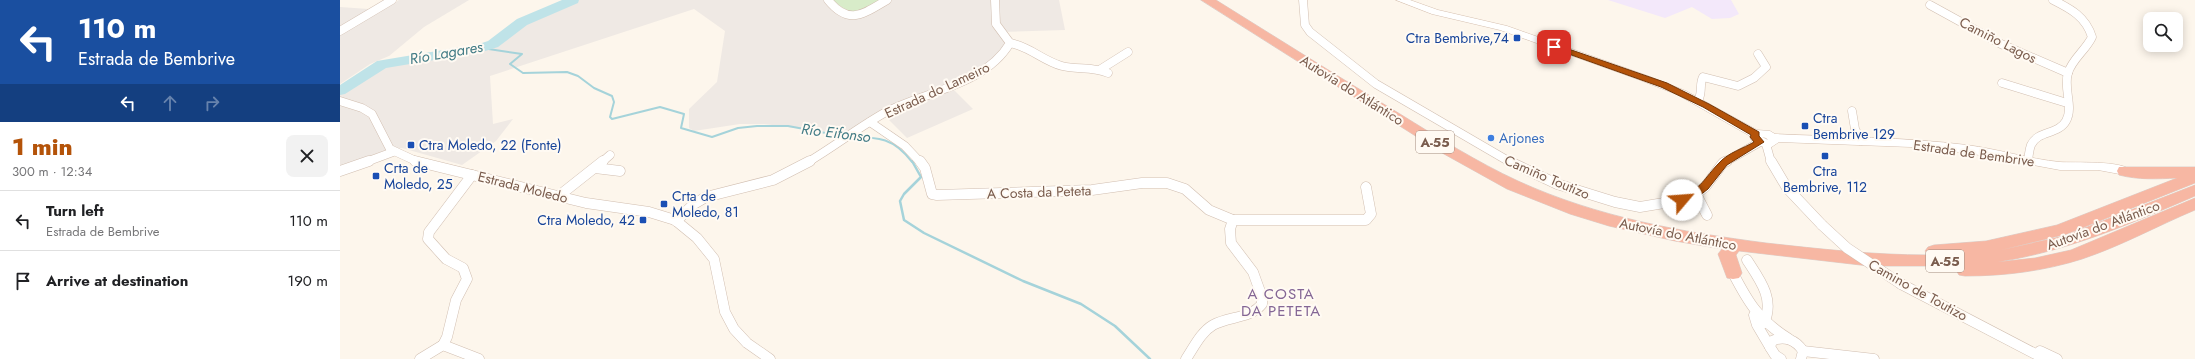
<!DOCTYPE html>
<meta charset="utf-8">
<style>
body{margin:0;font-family:Jost,sans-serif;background:#f2f2f2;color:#202124;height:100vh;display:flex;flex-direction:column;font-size:15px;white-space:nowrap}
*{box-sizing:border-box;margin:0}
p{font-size:13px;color:#757577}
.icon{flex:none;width:22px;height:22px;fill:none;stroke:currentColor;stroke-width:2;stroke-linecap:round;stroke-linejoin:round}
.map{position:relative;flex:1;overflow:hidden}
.panel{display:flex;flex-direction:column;background:#fff;width:340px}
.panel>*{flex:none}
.hud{background:#1a4fa0;color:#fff;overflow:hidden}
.fabs{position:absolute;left:1803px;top:12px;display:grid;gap:8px}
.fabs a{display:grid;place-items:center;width:40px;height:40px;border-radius:8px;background:#fff;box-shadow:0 2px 10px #0003;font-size:20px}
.pin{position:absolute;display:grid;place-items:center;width:34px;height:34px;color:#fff;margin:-17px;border-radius:8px;box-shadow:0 2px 6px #0006}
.me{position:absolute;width:44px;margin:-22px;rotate:63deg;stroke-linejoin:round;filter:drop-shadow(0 0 3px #0008)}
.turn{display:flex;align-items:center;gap:14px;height:84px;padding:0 12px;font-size:18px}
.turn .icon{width:52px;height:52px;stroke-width:2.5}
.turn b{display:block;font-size:28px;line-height:34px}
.lanes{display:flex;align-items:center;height:38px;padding:0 12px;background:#0003;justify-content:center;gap:20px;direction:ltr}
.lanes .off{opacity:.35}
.round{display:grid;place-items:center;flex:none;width:42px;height:42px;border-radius:8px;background:#f2f2f2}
.head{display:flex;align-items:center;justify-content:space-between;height:68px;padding:0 12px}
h1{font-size:24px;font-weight:800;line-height:30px;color:#b45309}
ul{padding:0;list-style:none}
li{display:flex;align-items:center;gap:12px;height:60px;padding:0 12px;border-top:1px solid #e0e0e0}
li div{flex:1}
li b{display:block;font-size:15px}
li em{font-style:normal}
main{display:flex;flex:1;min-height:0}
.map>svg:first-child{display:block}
.industrial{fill:#efe9e4}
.education{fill:#f3e8fa}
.green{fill:#d8ecc9}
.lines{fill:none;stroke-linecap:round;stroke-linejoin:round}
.stream-far1{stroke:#a5d3da;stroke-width:2}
.stream{stroke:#a5d3da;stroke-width:2.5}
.river{fill:#bfe3e8;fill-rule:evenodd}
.street-far1-casing{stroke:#d1beb0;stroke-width:9}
.street-casing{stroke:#d1beb0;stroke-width:11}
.secondary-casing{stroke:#d6c0b0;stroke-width:1}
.highway-casing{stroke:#dad1cd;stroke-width:1}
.street-far1{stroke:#fff;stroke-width:8}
.street{stroke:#fff;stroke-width:10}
.secondary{fill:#fff;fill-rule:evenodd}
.highway{fill:#f7b7a3;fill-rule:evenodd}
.street-bridge-casing{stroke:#d1beb0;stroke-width:11;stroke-linecap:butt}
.street-bridge{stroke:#fff;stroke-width:10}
.route{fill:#b45309;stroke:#753606}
.transit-dot{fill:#1a4fb4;stroke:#fffaf3;stroke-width:1.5}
.shop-dot{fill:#3f7fe0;stroke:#fffaf3;stroke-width:1.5}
.labels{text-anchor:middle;stroke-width:4;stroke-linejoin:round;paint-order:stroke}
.shield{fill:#fffaf3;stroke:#a28b7f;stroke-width:1}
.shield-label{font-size:13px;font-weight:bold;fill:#7a5c4d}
.transit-label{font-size:14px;fill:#164399;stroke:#fffaf3;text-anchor:start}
.street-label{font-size:14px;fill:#7a5c4d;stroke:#fffaf3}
.shop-label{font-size:14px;fill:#366cbe;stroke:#fffaf3;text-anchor:start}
.water-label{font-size:15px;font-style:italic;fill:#437c86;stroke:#fffaf3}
.neighbourhood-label{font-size:15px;letter-spacing:1px;fill:#846695;stroke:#fffaf3}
</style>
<main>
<section class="panel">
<div class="hud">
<div class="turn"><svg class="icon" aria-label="left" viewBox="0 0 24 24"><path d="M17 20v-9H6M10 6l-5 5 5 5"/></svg><div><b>110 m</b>Estrada de Bembrive</div></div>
<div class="lanes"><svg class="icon" aria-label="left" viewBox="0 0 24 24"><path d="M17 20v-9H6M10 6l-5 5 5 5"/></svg><svg class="icon off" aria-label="ahead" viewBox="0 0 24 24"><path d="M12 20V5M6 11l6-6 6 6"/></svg><svg class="icon off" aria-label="right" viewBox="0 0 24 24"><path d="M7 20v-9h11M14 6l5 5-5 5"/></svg></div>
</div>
<div class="head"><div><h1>1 min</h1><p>300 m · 12:34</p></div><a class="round"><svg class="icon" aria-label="close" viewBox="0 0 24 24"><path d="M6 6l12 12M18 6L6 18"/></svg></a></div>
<ul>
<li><svg class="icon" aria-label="left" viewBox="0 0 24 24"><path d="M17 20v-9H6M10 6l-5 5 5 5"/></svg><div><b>Turn left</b><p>Estrada de Bembrive</p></div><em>110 m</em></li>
<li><svg class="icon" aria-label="arrive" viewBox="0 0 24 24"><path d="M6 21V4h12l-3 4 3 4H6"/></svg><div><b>Arrive at destination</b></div><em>190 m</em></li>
</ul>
</section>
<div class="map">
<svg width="1855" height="359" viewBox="0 0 1855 359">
<rect width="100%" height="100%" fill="#fdf6ec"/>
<g class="industrial">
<path d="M59 0H129L84 27 49 56 30 64 0 84V7L43 10Z"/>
<path d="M237 0H484L498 15 506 18 551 0H719L725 30 662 32 668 39 662 56 609 85 633 109 567 138 541 112 504 134 424 124H400L354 131 349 128V109L377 82 385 31 354 9 150 76 153 124 173 119 156 141 122 165 62 148 43 151 0 168V94L30 73 50 63 74 61 142 50 155 44 184 23Z"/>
</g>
<path class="education" d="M1268 0H1391L1399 14 1390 18 1372 19 1352 7 1325 18Z"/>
<path class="green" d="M493 0H541C518 13 514 19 493 0Z"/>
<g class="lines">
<g class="stream-far1">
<path d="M142 48 182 54 170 64 183 73 227 72 238 76 254 88 272 96 274 102 270 117 272 119 320 107 344 114 341 128 372 137 398 128 417 126H448L502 136"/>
<path d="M511 137C539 137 554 138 572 162"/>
</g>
<path class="stream" d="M572 161 581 177 564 194 560 201 564 220 584 233 683 281 741 304 775 326 810 359"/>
<path class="river" d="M222 0H239L238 3 187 25 158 47 142 52 46 68 5 94 0 95V85L37 61 139 44 148 41 177 19Z"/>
<g class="street-far1-casing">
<g id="street-far1">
<path d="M488 0C509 26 523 14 547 0"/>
<path d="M963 0 965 25 970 32 1036 84 1170 162"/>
<path d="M1590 5 1661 44 1728 73"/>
<path d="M0 31 52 0"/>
<path d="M670 43C689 46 703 61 722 66 737 70 752 66 768 73"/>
<path d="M761 69 788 52"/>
<path d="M1662 83 1727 103"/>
<path d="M0 101 22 108 32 114 50 149 78 162"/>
<path d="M1358 101C1363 92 1359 84 1363 77L1398 86 1414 78 1426 67 1418 54"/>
<path d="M1512 111 1515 129 1521 141"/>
<path d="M530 122 565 146 580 162"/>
<path d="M1426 144 1431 162"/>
<path d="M1688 160C1689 155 1689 150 1691 145 1698 130 1718 135 1726 121 1734 107 1723 88 1728 73 1732 59 1746 50 1752 37 1746 17 1731 9 1713 0"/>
<path d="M26 162 53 152"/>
<path d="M262 162 270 155"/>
<path d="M468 162C495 146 519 127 546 112 587 91 645 85 670 43L656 24 655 0"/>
<path d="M1385 162 1420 142"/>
</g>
</g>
<g class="street-casing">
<g id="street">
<path d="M75 161 246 203 309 212 335 220 357 238 374 259 385 312 394 329 407 343 430 359"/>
<path d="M580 161 585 168 592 194 597 195 752 190 802 183H827L845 189 869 210 893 220H1026L1031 214 1026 187"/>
<path d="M1168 161 1217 184 1275 202 1300 207 1342 200 1356 194 1365 187 1383 163 1387 161"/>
<path d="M1431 161 1447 188 1482 225"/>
<path d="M255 168 280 171"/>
<path d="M0 171 29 161"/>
<path d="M1356 194 1367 215"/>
<path d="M220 195 263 161"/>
<path d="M336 221 354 204 366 197 433 180 470 161"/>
<path d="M1407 260C1420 280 1435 299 1424 323"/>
<path d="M1393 273C1409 304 1419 320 1449 339"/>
<path d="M1561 284 1705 359"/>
<path d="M1414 315 1417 325 1430 347"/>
<path d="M103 345 107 337 116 300 127 279 123 268 106 259 88 239 89 232 132 175"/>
<path d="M1463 351 1534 359"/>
<path d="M1700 351 1717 359"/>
<path d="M80 359 103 345 139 359"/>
<path d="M846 359C854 347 861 332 873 325 889 316 910 319 922 304V297L913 272 891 243 890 229 893 220"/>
<path d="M1441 359 1435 355 1430 347 1432 341C1444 335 1456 340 1463 351L1461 359"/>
</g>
</g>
<g class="secondary-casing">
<path id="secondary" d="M1056 0H1070L1098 10 1167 26 1308 76 1346 91 1417 130 1430 131 1435 134C1499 137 1564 137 1627 145 1658 149 1689 159 1720 162 1733 163 1784 160 1791 171L1785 175 1758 170H1720L1628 153 1571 147 1439 142 1430 148 1416 145 1411 140 1410 136 1338 95 1300 80 1160 30 1092 14ZM1422 137 1426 138 1428 140Z"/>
</g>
<g class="highway-casing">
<path id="highway" d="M861 0H876C937 38 999 77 1060 114 1099 138 1137 162 1178 181 1257 217 1341 232 1426 243 1480 249 1533 255 1588 255L1585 251 1588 247 1594 245 1646 241 1717 225 1837 178C1818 179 1798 180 1779 175L1777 171 1779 167H1855V183L1727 234 1661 250 1724 236 1855 185V196C1790 224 1728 251 1658 262L1695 258 1731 250 1855 198V210C1817 226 1781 246 1742 259 1704 271 1665 276 1625 276L1619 275 1616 270 1618 266H1529L1399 251 1396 255 1402 273 1399 278 1393 279 1387 278 1378 254 1382 249 1335 241 1269 226 1230 214 1167 189 1104 154Z"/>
</g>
<use href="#street-far1" class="street-far1"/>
<use href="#street" class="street"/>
<use href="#secondary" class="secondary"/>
<use href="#highway" class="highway"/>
<g class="street-bridge-casing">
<path id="street-bridge" d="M1482 225 1507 248 1561 284"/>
</g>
<use href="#street-bridge" class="street-bridge"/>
</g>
<path class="route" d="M1212 45H1217L1327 83 1369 104 1419 132V136L1424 142 1387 165 1368 189 1359 196 1345 202H1339V198C1363 188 1363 179 1380 162 1388 153 1404 148 1414 142L1410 137 1411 135 1363 107 1321 87 1212 48Z"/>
<g class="transit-dot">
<rect x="1173" y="34" width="8" height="8" rx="2"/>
<rect x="1461" y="122" width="8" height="8" rx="2"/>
<rect x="67" y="141" width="8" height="8" rx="2"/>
<rect x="1481" y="152" width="8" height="8" rx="2"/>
<rect x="32" y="172" width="8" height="8" rx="2"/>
<rect x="320" y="200" width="8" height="8" rx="2"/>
<rect x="299" y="216" width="8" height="8" rx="2"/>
</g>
<circle class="shop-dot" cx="1151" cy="138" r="4"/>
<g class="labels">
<g class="shield">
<rect x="1076" y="131" width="38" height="22" rx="3"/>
<rect x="1586" y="250" width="38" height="22" rx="3"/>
</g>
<g class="shield-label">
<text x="1095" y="147">A-55</text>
<text x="1605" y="266">A-55</text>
</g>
<g class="transit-label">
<text x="1169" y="43" text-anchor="end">Ctra Bembrive,74</text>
<text x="1473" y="123">Ctra<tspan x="1473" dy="16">Bembrive 129</tspan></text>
<text x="79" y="150">Ctra Moledo, 22 (Fonte)</text>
<text x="44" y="173">Crta de<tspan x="44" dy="16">Moledo, 25</tspan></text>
<text x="1485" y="176" text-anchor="middle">Ctra<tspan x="1485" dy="16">Bembrive, 112</tspan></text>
<text x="332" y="201">Crta de<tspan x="332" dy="16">Moledo, 81</tspan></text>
<text x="295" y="225" text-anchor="end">Ctra Moledo, 42</text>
</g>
<g class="street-label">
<text transform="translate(1658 40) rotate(27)" y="5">Camiño Lagos</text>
<text transform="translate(597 90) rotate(-25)" y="5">Estrada do Lameiro</text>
<text transform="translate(1012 90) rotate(32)" y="5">Autovía do Atlántico</text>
<text transform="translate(1634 153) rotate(8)" y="5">Estrada de Bembrive</text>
<text transform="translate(1207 177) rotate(23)" y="5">Camiño Toutizo</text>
<text transform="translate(183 187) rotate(14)" y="5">Estrada Moledo</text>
<text transform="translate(699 192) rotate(-2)" y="5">A Costa da Peteta</text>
<text transform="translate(1763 225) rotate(-20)" y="5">Autovía do Atlántico</text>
<text transform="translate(1338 234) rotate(11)" y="5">Autovía do Atlántico</text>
<text transform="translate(1578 290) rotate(29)" y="5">Camino de Toutizo</text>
</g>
<g class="shop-label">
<text x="1159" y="143">Arjones</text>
</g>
<g class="water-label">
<text transform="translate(106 53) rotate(-10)" y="5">Río Lagares</text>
<text transform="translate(496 133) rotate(7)" y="5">Río Eifonso</text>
</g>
<g class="neighbourhood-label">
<text x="941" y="299">A COSTA<tspan x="941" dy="17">DA PETETA</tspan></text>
</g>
</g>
</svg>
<div class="fabs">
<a><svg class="icon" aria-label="search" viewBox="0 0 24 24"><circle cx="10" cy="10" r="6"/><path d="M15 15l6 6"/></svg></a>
</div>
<div class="pin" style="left:1214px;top:47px;background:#d93025"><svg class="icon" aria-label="arrive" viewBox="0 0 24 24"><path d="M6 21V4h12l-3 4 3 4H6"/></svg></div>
<svg class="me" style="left:1342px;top:200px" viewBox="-20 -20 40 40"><circle r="19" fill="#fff"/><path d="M0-13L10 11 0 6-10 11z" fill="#b45309"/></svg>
</div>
</main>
